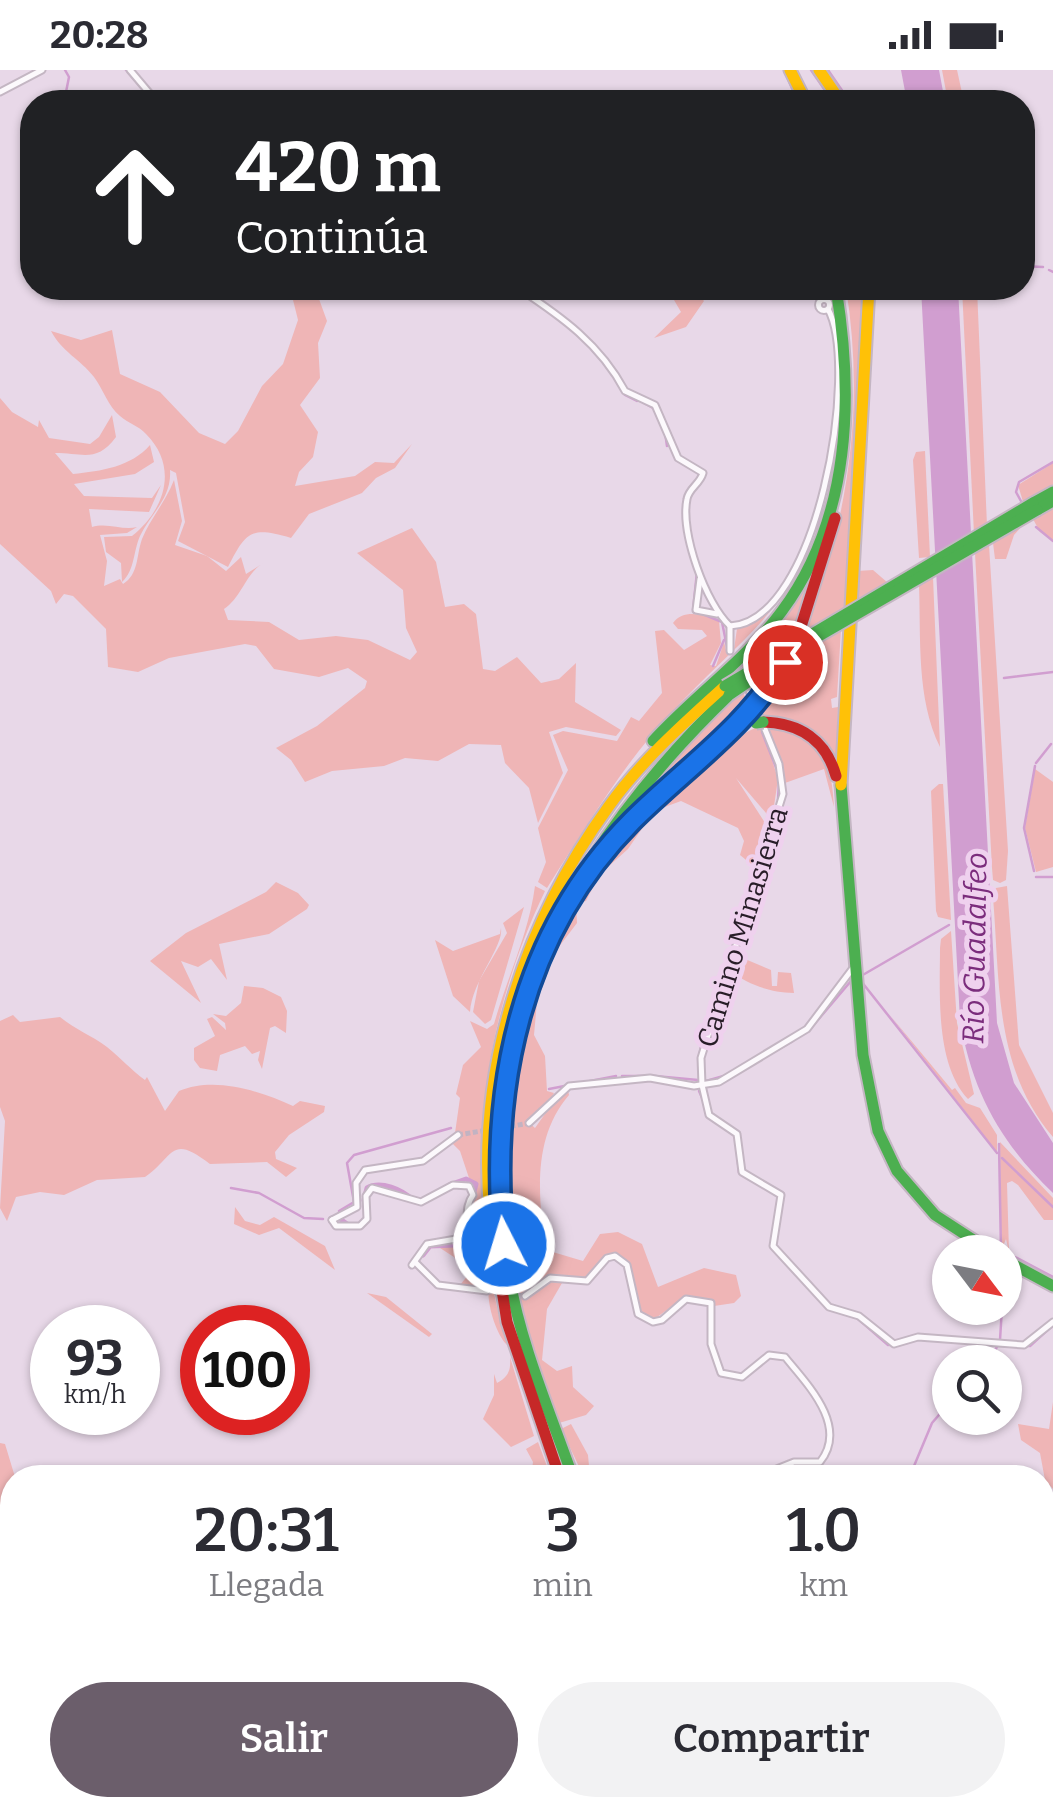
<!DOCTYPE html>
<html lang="es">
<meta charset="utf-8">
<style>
body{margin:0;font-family:Bitter,serif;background:#f2f2f3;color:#2b2b33;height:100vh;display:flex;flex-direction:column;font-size:38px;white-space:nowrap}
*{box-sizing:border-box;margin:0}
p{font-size:32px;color:#7c7c81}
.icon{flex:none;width:55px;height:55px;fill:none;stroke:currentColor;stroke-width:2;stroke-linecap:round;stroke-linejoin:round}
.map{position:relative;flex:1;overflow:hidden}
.details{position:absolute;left:0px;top:1395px;width:1055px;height:352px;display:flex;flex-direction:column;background:#fff;border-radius:40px 40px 0 0;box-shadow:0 2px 8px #0004}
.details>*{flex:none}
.banner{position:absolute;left:20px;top:20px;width:1015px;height:210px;border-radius:40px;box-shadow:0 2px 8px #0004;background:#202124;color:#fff;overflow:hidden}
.needle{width:65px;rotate:122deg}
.buttons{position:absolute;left:932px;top:1165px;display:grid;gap:20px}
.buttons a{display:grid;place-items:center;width:90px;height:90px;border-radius:50%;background:#fff;box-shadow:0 2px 8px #0004;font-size:50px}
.speed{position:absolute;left:30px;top:1235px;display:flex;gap:20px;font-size:50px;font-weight:700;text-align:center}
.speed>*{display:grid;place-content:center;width:130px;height:130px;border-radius:50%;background:#fff;box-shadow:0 2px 8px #0004;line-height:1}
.speed small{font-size:25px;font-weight:400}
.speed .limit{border:15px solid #d22;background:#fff;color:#111}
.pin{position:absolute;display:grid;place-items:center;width:85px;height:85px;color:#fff;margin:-42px;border:5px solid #fff;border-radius:50%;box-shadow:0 2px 10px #0007}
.me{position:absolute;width:110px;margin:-55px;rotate:355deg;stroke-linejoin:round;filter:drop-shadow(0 0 8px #0008)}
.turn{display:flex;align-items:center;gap:35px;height:210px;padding:0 50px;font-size:45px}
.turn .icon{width:130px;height:130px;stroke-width:2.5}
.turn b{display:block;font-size:70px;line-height:85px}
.eta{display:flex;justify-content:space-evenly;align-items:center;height:170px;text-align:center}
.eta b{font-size:60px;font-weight:600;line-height:70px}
.cta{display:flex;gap:20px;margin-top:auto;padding:20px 50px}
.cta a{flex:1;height:115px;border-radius:60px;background:#6b5e6b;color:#fff;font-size:40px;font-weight:600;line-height:115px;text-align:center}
.cta a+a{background:#f2f2f3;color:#2b2b33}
.status{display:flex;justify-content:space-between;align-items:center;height:70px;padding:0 50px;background:#fff;direction:ltr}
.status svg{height:28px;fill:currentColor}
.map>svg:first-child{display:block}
.green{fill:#efb5b6}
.water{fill:#d19ed0}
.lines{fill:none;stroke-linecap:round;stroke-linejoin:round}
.stream{stroke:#d19ed0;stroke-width:2.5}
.canal{stroke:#d19ed0;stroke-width:5}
.street-tunnel{stroke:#c2b3c2;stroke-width:5;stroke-dasharray:5 2.5;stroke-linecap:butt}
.street-casing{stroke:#c4b6c3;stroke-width:9}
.fast-casing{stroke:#c4b6c3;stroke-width:15}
.slow-casing{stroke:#c4b6c3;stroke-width:15}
.jam-casing{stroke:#c4b6c3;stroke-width:15}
.street{stroke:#fcf9fc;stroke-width:5}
.fast{stroke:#4caf50;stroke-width:11}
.slow{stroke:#ffc107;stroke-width:11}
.jam{stroke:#c62828;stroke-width:11}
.fast-bridge-casing{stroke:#c4b6c3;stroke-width:15;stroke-linecap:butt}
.fast-bridge{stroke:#4caf50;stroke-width:11}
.route-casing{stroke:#114b97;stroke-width:25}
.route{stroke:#1a73e8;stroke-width:18}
.labels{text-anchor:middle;stroke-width:10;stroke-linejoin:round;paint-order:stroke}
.street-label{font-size:28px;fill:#281d28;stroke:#efd1ee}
.water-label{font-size:30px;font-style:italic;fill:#7b2c7c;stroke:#efd1ee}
</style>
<div class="status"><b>20:28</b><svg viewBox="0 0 49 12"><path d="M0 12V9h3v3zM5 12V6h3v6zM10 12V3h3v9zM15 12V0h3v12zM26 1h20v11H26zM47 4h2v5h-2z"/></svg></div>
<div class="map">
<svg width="1053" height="1746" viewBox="0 0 1053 1746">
<rect width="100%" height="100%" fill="#e8d8e8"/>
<g class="green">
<path d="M942 0H957L964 32H948Z"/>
<path d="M290 218H315L327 251 318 273 320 308 300 335 318 362 313 387 299 402 295 416 355 406 375 392 394 393 412 374 395 398 376 408 362 423 309 444 291 468C250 456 246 462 228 497L178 471 185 452 176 403 170 400C172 428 151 443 140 466 133 482 135 500 122 512L121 493 106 482 104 467 132 466C165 440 179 397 146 364 139 356 128 353 120 346 108 336 103 319 94 307 80 289 62 282 51 261L81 270 112 260 120 304 160 322 199 363 225 374 238 361 262 316 283 294 298 250Z"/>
<path d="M648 218H692L704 231 686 257 654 268 681 242 674 230H654Z"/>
<path d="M846 218H859L863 228 845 539 803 562C849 453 865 335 846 218Z"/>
<path d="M962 218H977L987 456 974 464Z"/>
<path d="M0 328 12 342 38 357 39 350 49 368 90 374 99 367 112 345 116 367C97 393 83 383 55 383L73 404C101 401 131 397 150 375L154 392 135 404 74 414 84 426 152 428 161 415 149 442 89 439 92 457C108 452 123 461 137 457L127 463 100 465 107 491 104 516 120 509 123 514C139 504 136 486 142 469 150 449 165 433 174 410L182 451 175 475 207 486 226 501 241 487 246 504 265 492C245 503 243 526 224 539L228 550 269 552 299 570 336 566 368 570 410 590 417 582 406 558 403 520 357 483 412 458 436 492 445 537 464 534 476 544 483 599 495 601 517 587 541 613 559 609 576 593 575 632 621 660 616 666 566 657 549 662 563 703 538 753 529 718 505 693 501 675 469 674 438 691 405 688 384 696 332 701 305 712 291 690 276 678 317 656 365 618 367 611 348 598 319 607 274 599 256 576 245 574 169 588 138 602 108 597 106 559 73 526 64 524 56 534 51 521 0 474Z"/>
<path d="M925 381 930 487 919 488 913 390 916 382Z"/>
<path d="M1053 393V417L1024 435 1018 415Z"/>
<path d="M1053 438V470L1040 462 1033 449Z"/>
<path d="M825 439C796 538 736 572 671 643 621 697 586 757 547 818L538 812 546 792 538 758 568 700 553 665 563 661 617 671 631 647 639 651 662 623 655 561 664 560 684 580 707 566 702 560 678 559 673 553C683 539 704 544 719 551L721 573 710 595 716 596 724 572 727 584 734 579 737 559C785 539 809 486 825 439Z"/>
<path d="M1023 455 1014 465 1006 489H995L993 473Z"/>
<path d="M989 475 1008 781 1006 810 1000 813 993 810 992 798 975 483Z"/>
<path d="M813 497C806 561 796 566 744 599L740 594 734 600 737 605 691 637 758 572Z"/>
<path d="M873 500 888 513 854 533 857 501Z"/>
<path d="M933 507 940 677C916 628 921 568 919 515Z"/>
<path d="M841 559 837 627 831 629 832 638 838 637 836 694 826 675 762 648 759 638 790 590Z"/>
<path d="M743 622 749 636 595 783 650 709Z"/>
<path d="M761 655 778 709 771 756 766 743 736 708 769 759 756 798 740 785 744 771 738 758 681 731 654 741 628 779 599 805 586 831 576 834 577 853 555 882 537 932 534 965 545 986 547 1021 554 1023 541 1044 527 1051 535 1058 559 1024 568 1020 569 1025C532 1068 538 1127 546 1180L583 1191 600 1164 618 1162 642 1174 658 1217 704 1198 736 1205 741 1226 734 1233 714 1236 711 1230 688 1225 653 1250 640 1244 629 1197 616 1183 604 1188 583 1210C543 1205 558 1206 526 1222L524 1230 553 1210 572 1213H562L547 1239 542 1290 557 1301 572 1296 573 1317 594 1336 586 1345 559 1353C544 1310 527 1267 518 1223 487 1080 506 897 607 784 648 739 699 705 743 664Z"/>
<path d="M764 655C819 663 831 683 834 737L824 699 785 713 781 688Z"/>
<path d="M1035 699 1053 712V797L1036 802 1025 758Z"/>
<path d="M939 714H943L951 850 938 847 936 841 931 721Z"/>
<path d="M276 812 298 823 309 835 307 839 269 864 219 874 227 910 211 889 198 897 181 891 201 933 150 891 186 863 266 822Z"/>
<path d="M535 816 545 821C476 964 462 1123 507 1275 496 1264 486 1232 489 1217L460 1215 469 1204 463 1193 437 1176C467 1176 469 1163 468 1137L475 1126 460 1081 450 1071 460 1068 455 1063 460 1028 456 1024 463 995 481 977 470 951 487 959 494 954C507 908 529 863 535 816Z"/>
<path d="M1007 816 1019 975 1053 1043V1067C994 998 1000 912 993 827L996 818Z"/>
<path d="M524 837 491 950 485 954 473 942 479 911 507 863 503 853Z"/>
<path d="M501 858C504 876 472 911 470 942L453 926 435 870 453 881 500 864Z"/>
<path d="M951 861 957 953 974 1024 968 1029C935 994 940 923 940 878L941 869Z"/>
<path d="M733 884 771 900 772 916H777L778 902 791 903 794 923C767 922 751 915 727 900Z"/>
<path d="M244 916 263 918 281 927 287 941 286 963 275 956 270 958 262 999 258 990 260 981 252 984 245 976 220 985 217 1001 200 998 194 990V978L215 966 207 949 212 947 226 960 225 953 213 944 226 946 241 933Z"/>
<path d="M889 944 952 1020 955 1018 966 1033 980 1038 997 1065V1082Z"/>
<path d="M13 945 20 952 60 947C76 960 91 965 107 977 121 988 131 1000 145 1010L147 1007 165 1041 179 1021C215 1006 260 1021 293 1036L300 1031 325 1036 324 1042 289 1065 275 1082 276 1089 297 1098 286 1107 267 1092 210 1094C170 1063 175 1086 145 1107L97 1110 64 1125 40 1122 16 1127 7 1151 0 1138 5 1051 0 1037V951Z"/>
<path d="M1000 1072 1053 1128V1150H1044L1018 1115 1012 1111 1007 1113 1009 1182 1006 1169 1001 1181Z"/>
<path d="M235 1137 245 1151 260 1155 274 1147 325 1176 335 1200 279 1158 259 1165 234 1154Z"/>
<path d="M367 1223 386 1227 432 1264 429 1267Z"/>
<path d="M510 1287 534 1366 511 1377 483 1349 494 1325V1304L497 1313C509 1307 511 1299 510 1287Z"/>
<path d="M1053 1332V1419L1045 1410 1040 1383 1021 1370 1018 1354 1049 1359Z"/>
<path d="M571 1354 588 1385 590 1407H584L561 1359Z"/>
<path d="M538 1372 551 1407H531L533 1392 526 1379Z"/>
<path d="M0 1373 5 1374 15 1407 12 1735H82L86 1746H0Z"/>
<path d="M1049 1717 1053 1718V1746H1010L991 1735H1042L1043 1723Z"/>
<path d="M86 1735H261L259 1746H89Z"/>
<path d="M501 1735H615V1746H524Z"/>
<path d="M727 1735H932L958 1746H736Z"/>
</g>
<g class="water">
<path d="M901 0H939L945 32H907Z"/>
<path d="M921 218H958L997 953 1014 1013 1053 1073V1123C1001 1073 972 1022 960 950Z"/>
</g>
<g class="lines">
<g class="stream">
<path d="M126 0 140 16"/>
<path d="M784 0 798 32"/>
<path d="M811 0 833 32"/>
<path d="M828 0 850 32"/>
<path d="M64 32 69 7 65 0"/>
<path d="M1022 196 1043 197"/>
<path d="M1049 200 1053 202"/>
<path d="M592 280 601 290"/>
<path d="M617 312 625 325 637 331"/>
<path d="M644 333 653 338"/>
<path d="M665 362 667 376"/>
<path d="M1022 433 1016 422 1019 412 1053 392"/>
<path d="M1036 457 1053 471"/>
<path d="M697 502 693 540 722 552 728 582"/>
<path d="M791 509 820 450 836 366"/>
<path d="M749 554 760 546"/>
<path d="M713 596 724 570"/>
<path d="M1004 608 1053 602"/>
<path d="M746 622 750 631"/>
<path d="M762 662 777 700"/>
<path d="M1036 693 1051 674"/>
<path d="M778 730 779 713"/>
<path d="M1034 801 1024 758 1035 696"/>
<path d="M1036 807H1053"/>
<path d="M861 906 949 855"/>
<path d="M861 911 997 1083"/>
<path d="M811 958 851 911"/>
<path d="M705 959 756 804"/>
<path d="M699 986 704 964"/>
<path d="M739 1002 793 971"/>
<path d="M622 1006H647"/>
<path d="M655 1006 698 1010"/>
<path d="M706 1011 727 1005"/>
<path d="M549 1019 616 1006"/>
<path d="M699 1021 703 1030"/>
<path d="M999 1074 1001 1182"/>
<path d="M737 1083 739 1103 753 1111"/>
<path d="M1002 1088 1053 1137"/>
<path d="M231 1118 259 1123 304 1148 323 1149"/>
<path d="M339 1141 354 1132 347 1093 354 1085 451 1058"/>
<path d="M771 1177 822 1233"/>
<path d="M1015 1187 1053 1207"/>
<path d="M828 1239 857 1248 888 1275 907 1273"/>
<path d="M1000 1270 1002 1238"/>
<path d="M1008 1276H1030L1052 1256"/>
<path d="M986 1292 997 1277"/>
<path d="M909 1408 932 1353 950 1332"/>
</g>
<g class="canal">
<path d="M364 1130 367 1118C381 1110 402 1120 413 1130"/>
<path d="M340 1149 350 1156"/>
<path d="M423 1185 430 1176 457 1175 470 1161 469 1140 476 1114 466 1109 449 1115"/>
<path d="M1042 1560 1053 1564"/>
</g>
<g class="street-tunnel">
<path d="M503 1058 529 1053"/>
<path d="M458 1065 487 1060"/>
<path d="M487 1221 525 1226"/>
</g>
<g class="street-casing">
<g id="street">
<path d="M130 0 157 32"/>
<path d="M0 22 42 0"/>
<path d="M518 218C562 247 600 274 625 321L655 335 678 388 703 403C700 414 689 418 687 429 680 463 706 534 730 556"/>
<path d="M812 218 821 230"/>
<circle cx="824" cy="235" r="5.5"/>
<path d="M700 509 696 540 717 544"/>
<path d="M730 556C818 552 860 298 828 239"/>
<path d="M730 581V556"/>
<path d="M747 615 779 694 783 724 701 988 702 1015 709 1045 737 1064 742 1102 781 1125 773 1176 829 1237 859 1246 894 1274 918 1267 1024 1275 1053 1252"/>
<path d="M529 1053 569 1016 650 1008 694 1016 719 1012 807 959 853 898"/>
<path d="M332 1150 336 1156H360L367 1149 366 1126 372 1118 421 1132 453 1115 469 1116 473 1125C462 1140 472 1153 462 1168L427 1174 412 1195"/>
<path d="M332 1150 357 1137 356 1113 365 1100 423 1091 458 1065"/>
<path d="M415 1192 438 1215 487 1221"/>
<path d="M525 1226 550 1208 587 1211 607 1188 615 1186 627 1195 638 1244 653 1252 662 1250 686 1229 711 1233V1274L721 1303 742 1307 769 1285 785 1287C807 1314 849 1356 820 1392H794L754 1408"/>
<path d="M1042 1571 1053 1575"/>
</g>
</g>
<g class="fast-casing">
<g id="fast">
<path d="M1033 433 1053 422"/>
<path d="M1037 440 1053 431"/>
<path d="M653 671C694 626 746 590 782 541 851 448 854 328 836 218"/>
<path d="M841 715 863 985 878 1061 897 1101 935 1145 992 1182"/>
<path d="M1005 1190 1053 1216"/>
<path d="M573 1408C550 1342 521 1276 509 1206 469 967 561 787 729 625"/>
</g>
</g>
<g class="slow-casing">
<g id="slow">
<path d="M790 0 806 32"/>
<path d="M819 0 841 32"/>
<path d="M757 633 785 592"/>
<path d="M841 715 869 218"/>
<path d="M490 1144C476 1000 524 853 609 736 641 691 684 653 725 616"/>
<path d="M620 1735V1746"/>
</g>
</g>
<g class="jam-casing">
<g id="jam">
<path d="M799 563 835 448"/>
<path d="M763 652C800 653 826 670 836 706"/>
<path d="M569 831 614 770 752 640"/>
<path d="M490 1144 507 1252 560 1408"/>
<path d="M632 1735V1746"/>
</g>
</g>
<use href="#street" class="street"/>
<use href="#fast" class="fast"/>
<use href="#slow" class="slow"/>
<use href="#jam" class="jam"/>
<g class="fast-bridge-casing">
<g id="fast-bridge">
<path d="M725 616 1033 433"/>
<path d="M729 625 798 578 1037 440"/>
<path d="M752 640 757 633"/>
<path d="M756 653 763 652"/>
</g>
</g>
<use href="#fast-bridge" class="fast-bridge"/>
</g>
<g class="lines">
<g class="route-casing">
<path id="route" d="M504 1174C488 1020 520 864 632 751 685 698 745 659 785 592"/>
</g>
<use href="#route" class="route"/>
</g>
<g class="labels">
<g class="street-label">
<text transform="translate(742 857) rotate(-73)" y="10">Camino Minasierra</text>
</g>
<g class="water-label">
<text transform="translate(975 878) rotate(-89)" y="10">Río Guadalfeo</text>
</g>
</g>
</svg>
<div class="buttons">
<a><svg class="needle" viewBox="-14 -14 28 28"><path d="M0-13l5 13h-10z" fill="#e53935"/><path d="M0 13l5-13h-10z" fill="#7c7c81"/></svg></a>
<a><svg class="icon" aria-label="search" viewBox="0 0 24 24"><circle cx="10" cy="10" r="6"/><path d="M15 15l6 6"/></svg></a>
</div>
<div class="speed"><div>93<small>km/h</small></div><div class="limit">100</div></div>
<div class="pin" style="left:785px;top:592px;background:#d93025"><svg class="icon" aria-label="arrive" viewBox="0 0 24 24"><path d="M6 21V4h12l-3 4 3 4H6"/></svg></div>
<svg class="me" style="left:504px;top:1174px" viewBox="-20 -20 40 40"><circle r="17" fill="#1a73e8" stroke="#fff" stroke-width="3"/><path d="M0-11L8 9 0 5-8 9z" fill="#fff"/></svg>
<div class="banner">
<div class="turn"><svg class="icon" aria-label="ahead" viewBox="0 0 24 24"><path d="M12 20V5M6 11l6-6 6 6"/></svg><div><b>420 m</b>Continúa</div></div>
</div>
<section class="details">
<div class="eta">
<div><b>20:31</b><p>Llegada</p></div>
<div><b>3</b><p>min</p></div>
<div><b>1.0</b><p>km</p></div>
</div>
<div class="cta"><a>Salir</a><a>Compartir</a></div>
</section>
</div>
